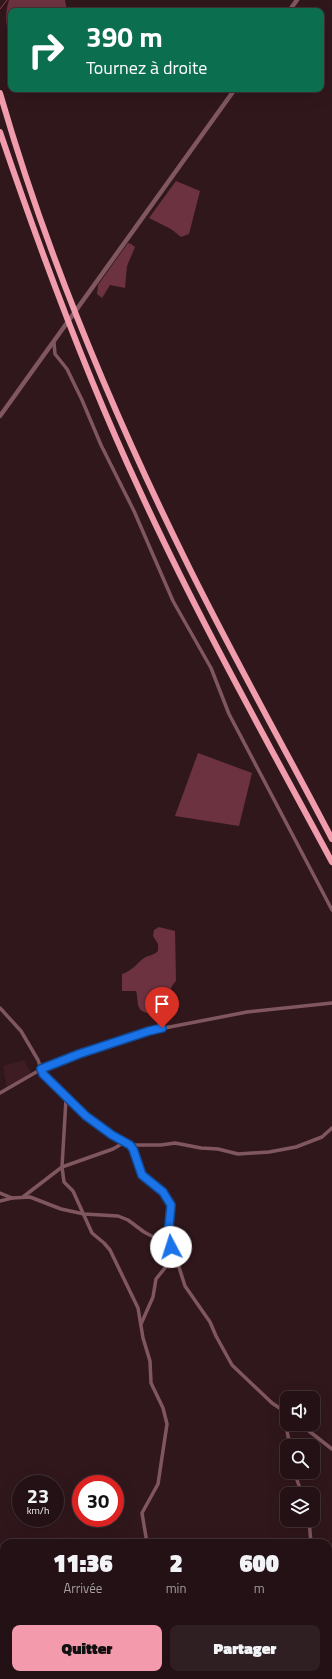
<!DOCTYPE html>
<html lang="fr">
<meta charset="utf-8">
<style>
body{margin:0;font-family:"Titillium Web",sans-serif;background:#301f22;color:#f1f3f6;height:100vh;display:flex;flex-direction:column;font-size:15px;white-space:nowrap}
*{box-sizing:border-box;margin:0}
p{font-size:13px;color:#a39da0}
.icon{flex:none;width:22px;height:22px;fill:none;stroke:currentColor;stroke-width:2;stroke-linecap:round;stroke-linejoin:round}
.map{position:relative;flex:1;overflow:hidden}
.sheet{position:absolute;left:0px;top:1539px;width:332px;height:140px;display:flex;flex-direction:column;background:#241115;border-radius:12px 12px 0 0;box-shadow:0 4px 16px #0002,0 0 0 1px #413134}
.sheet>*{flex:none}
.banner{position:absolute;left:8px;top:8px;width:316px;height:84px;border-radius:8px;box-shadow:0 4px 16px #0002,0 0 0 1px #413134;background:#0b6e4f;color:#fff;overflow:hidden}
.fabs{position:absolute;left:280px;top:1391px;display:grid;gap:8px}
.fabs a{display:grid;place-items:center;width:40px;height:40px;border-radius:8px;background:#241115;box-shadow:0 4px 16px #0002,0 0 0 1px #413134;font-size:20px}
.speed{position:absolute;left:12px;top:1475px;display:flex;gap:8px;font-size:20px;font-weight:700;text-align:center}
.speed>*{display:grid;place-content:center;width:52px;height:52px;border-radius:50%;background:#241115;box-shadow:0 4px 16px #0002,0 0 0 1px #413134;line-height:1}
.speed small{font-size:10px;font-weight:400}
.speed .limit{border:6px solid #d22;background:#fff;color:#111}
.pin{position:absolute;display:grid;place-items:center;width:34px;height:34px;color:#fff;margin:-41px -17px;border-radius:50% 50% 50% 0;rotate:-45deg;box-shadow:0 0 4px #0007}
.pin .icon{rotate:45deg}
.me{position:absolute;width:44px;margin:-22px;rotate:355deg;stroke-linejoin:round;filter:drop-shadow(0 0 3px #0008)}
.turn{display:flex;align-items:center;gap:14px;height:84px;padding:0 12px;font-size:18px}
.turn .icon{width:52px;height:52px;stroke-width:2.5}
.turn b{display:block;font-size:28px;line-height:34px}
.eta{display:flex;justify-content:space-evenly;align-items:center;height:68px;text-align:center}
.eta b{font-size:24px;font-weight:800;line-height:28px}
.action{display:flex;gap:8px;margin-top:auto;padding:8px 12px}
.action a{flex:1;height:46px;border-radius:8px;background:#f39aac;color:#111;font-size:16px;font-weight:800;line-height:46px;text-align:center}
.action a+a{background:#301f22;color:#f1f3f6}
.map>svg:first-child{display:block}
.built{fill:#3d1c24}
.green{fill:#6c323f}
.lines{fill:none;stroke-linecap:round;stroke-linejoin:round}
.stream{stroke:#963a53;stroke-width:1}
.minor{stroke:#80575e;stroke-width:3.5}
.tertiary{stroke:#80575e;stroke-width:4.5}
.trunk{stroke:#f09cac;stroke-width:6}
.route-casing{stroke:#114b97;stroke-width:10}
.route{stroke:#1a73e8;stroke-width:7}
</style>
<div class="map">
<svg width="332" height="1679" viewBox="0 0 332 1679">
<rect width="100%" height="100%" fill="#30171c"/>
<path class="built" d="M24 1060 32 1075 7 1089 3 1066Z"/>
<g class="green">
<path d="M9 0H65L67 11H11V42C6 26 4 16 9 0Z"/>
<path d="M176 181 200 191 189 234 181 237 171 229 149 218Z"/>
<path d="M128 243 131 244 135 247 127 266 125 288 110 285 102 298 97 294 98 285Z"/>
<path d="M198 753 252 773 239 826 175 816Z"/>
<path d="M159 927 175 931 176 981C166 991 172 1000 165 1008L157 1006 147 1013C135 1010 139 1001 136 991H122V974C132 971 136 964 144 958 149 955 153 956 158 951V944L153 936 154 930Z"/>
</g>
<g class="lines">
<path class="stream" d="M0 9 7 0"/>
<g class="minor">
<path d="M54 343 55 354 67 369 82 400 101 445 134 511 173 601 211 668 229 714 332 910"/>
<path d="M0 1008 21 1031 38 1060 43 1074 66 1099 62 1167 64 1182 73 1191 92 1233 104 1243 110 1250 138 1308 143 1338 150 1361 151 1383 163 1408 167 1424 158 1484 142 1513 147 1543"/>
<path d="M0 1093 45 1067 79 1054 149 1031 247 1012 332 1003"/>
<path d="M67 1099 86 1116 112 1135 130 1145 133 1149 142 1175 163 1192 171 1205 169 1226 172 1238 171 1247"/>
<path d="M130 1145H161L175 1143 201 1148 218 1149 238 1154 269 1152 296 1147 322 1137 332 1128"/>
<path d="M0 1193 12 1198 30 1197 61 1209 84 1214 118 1216 128 1220 144 1232 169 1245 178 1264 185 1286 210 1322 216 1336 232 1365 272 1403 287 1413"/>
<path d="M23 1197 62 1167 113 1149 125 1142"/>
<path d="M0 1201 12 1198"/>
<path d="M156 1238 165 1234 169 1227"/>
<path d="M141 1324 153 1297 156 1279 169 1263 173 1254"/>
<path d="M283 1411 290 1446"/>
<path d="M300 1424 332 1449"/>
<path d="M297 1472V1480L302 1494"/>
<path d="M309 1520 311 1543"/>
<path d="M131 1679 132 1675"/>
<path d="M323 1679V1675"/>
</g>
<g class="tertiary">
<path d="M289 11 297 0"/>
<path d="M0 416 235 89"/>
</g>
<g class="trunk">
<path d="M0 93C46 253 111 409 185 559 231 653 283 745 332 839"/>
<path d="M0 132C41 253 85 373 139 489 197 616 266 739 332 862"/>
</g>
</g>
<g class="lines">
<g class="route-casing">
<path id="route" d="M162 1028 149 1031 79 1054 41 1069 43 1074 86 1116 112 1135 130 1145 133 1149 142 1175 163 1192 171 1205 169 1226 172 1238 171 1247"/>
</g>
<use href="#route" class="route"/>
</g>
</svg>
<div class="fabs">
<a><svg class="icon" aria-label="sound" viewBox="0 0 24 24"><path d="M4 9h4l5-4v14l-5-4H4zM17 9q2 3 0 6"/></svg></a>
<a><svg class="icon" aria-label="search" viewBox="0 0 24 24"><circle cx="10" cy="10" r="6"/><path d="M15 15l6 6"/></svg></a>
<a><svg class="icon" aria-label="layers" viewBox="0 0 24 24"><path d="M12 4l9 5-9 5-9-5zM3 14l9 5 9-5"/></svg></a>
</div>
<div class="speed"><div>23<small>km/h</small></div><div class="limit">30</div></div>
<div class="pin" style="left:162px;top:1028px;background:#d93025"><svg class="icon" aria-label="arrive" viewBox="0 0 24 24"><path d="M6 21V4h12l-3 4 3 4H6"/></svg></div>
<svg class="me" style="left:171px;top:1247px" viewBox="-20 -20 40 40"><circle r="19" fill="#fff"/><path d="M0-13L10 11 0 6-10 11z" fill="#1a73e8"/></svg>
<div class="banner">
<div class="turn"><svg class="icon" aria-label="right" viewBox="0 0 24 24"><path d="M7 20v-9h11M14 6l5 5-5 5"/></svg><div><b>390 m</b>Tournez à droite</div></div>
</div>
<section class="sheet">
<div class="eta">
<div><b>11:36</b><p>Arrivée</p></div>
<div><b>2</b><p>min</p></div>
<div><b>600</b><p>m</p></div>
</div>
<div class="action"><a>Quitter</a><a>Partager</a></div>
</section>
</div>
